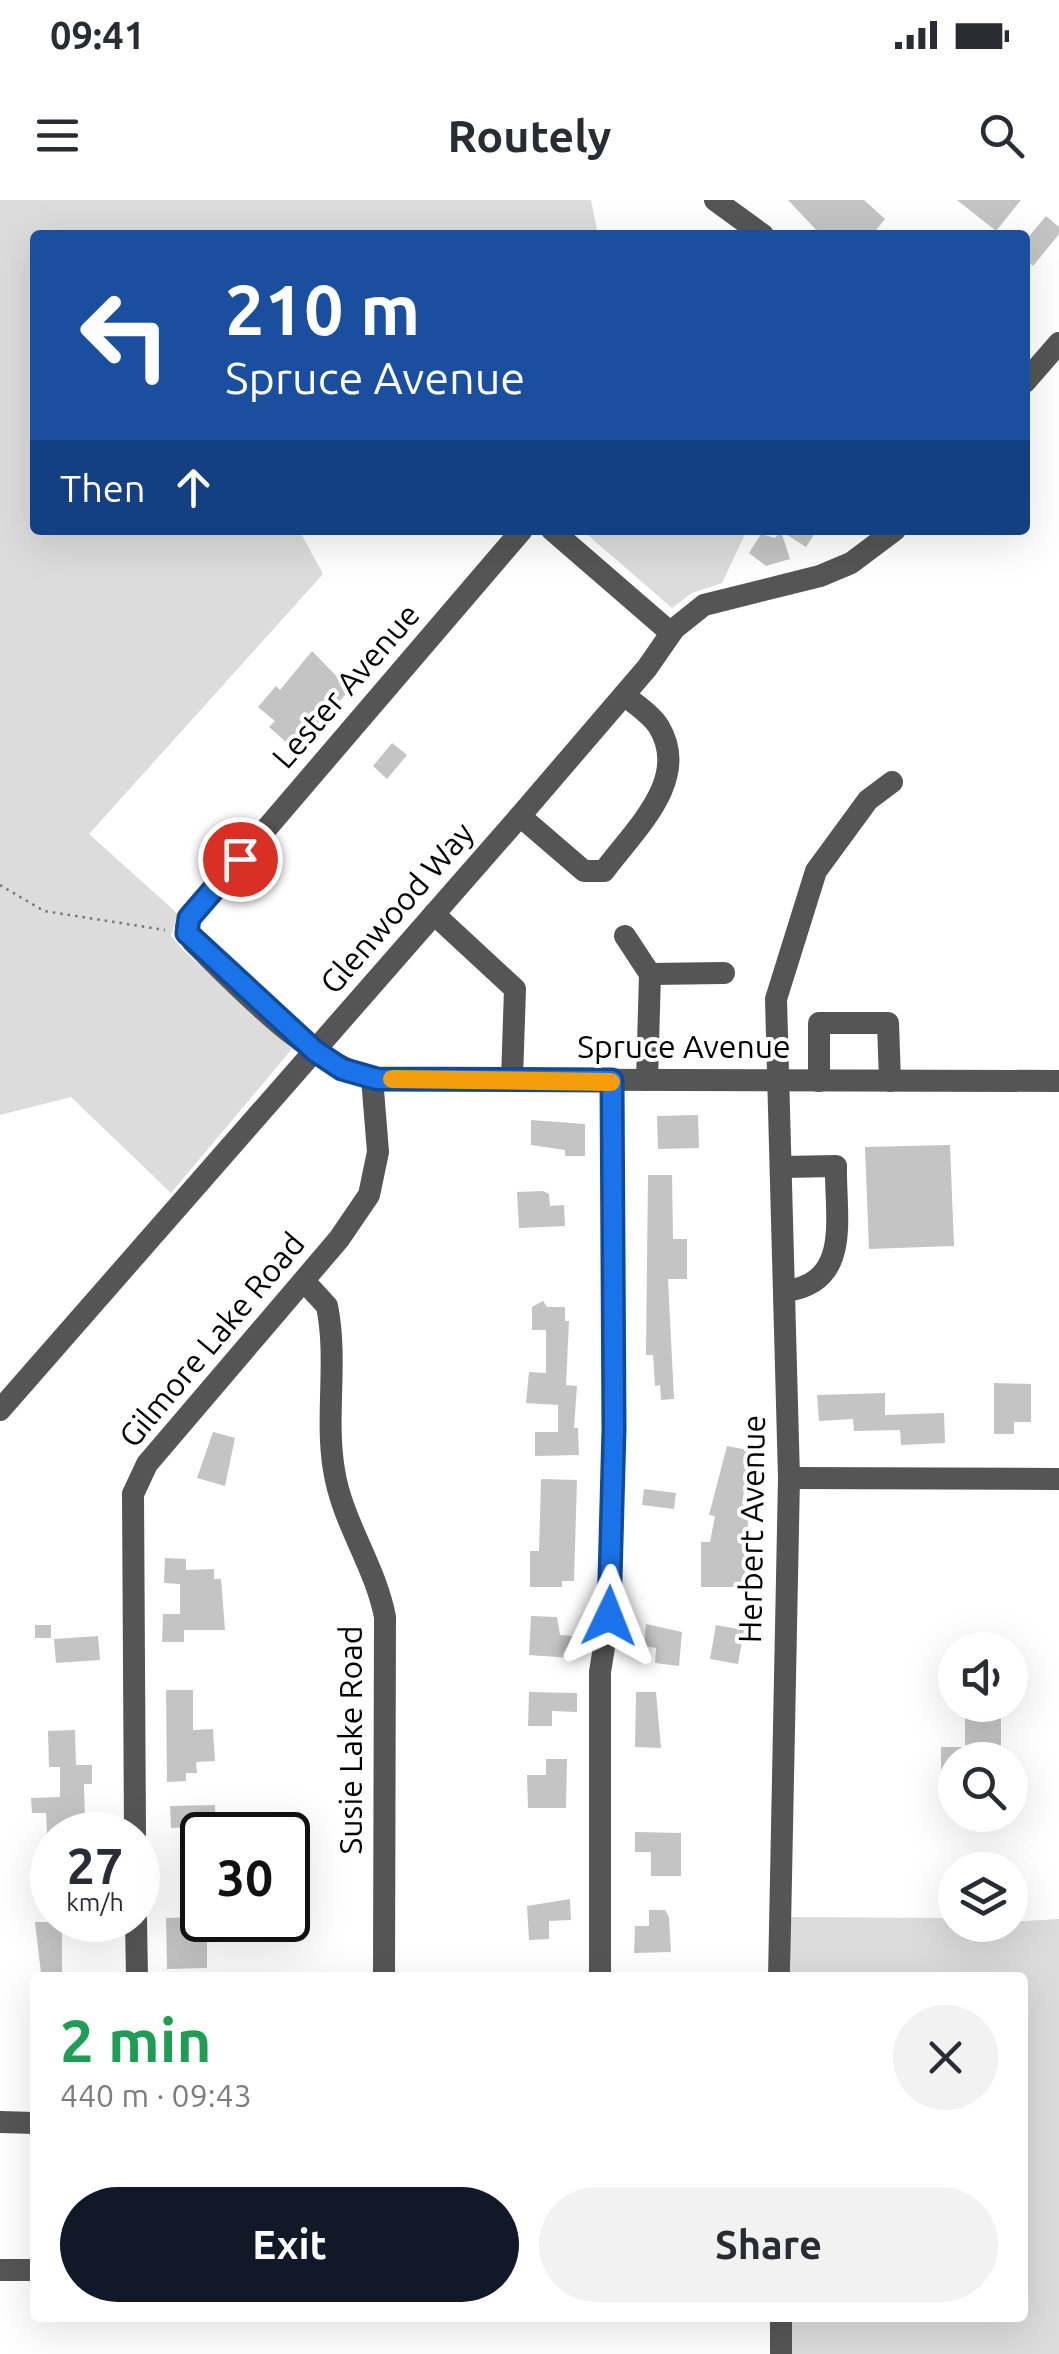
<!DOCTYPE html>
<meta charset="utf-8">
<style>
body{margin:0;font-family:Ubuntu,sans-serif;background:#f2f2f3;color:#2b2b33;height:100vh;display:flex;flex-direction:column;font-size:38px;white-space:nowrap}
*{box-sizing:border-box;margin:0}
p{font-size:32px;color:#7c7c81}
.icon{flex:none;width:55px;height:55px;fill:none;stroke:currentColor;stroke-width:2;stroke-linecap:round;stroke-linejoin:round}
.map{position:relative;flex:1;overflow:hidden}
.drawer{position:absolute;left:30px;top:1772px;width:998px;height:350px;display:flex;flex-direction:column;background:#fff;border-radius:10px;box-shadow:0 10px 40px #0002}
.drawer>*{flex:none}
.hud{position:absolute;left:30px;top:30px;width:1000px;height:305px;border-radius:10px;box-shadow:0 10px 40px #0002;background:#1a4fa0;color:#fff;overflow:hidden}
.controls{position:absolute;left:938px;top:1432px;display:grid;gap:20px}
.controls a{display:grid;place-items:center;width:90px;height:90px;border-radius:50%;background:#fff;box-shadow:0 10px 40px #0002;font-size:50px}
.speed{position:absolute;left:30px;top:1612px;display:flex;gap:20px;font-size:50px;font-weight:700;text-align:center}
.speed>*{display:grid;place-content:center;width:130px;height:130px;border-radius:50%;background:#fff;box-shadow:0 10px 40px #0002;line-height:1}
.speed small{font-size:25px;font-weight:400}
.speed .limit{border:5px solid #111;border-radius:15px;background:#fff;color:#111}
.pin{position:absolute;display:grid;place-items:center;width:85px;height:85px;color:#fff;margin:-42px;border:5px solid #fff;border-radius:50%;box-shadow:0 2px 10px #0007}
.me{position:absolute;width:110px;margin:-55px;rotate:2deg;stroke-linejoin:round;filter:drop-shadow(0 0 8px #0008)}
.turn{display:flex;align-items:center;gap:35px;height:210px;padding:0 30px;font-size:45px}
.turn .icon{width:130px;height:130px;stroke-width:2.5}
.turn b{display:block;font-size:70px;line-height:85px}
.then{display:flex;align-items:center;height:95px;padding:0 30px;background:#0003;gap:20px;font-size:38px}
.round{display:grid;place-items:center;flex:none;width:105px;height:105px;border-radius:52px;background:#f2f2f3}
.summary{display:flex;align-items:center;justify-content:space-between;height:170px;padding:0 30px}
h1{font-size:60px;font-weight:700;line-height:75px;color:#1e9e55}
.action{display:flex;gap:20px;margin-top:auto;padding:20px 30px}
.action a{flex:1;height:115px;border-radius:60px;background:#111827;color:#fff;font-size:40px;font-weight:700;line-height:115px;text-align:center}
.action a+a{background:#f2f2f3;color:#2b2b33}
.status{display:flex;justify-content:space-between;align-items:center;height:70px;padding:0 50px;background:#fff;direction:ltr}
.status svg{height:28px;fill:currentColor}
header{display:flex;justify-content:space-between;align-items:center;height:130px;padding:0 30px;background:#fff;font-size:45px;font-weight:700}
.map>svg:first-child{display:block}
.green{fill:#dcdcdc}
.building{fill:#c4c4c4}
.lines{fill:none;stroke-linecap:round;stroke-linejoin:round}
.path{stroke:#777;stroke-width:2.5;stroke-dasharray:2.5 5;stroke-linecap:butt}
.minor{stroke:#555;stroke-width:22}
.route-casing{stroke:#114b97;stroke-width:25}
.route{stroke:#1a73e8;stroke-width:18}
.slow{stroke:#f59e0b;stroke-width:18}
.labels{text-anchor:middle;stroke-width:8;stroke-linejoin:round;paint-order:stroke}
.street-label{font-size:32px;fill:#000;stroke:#fff}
</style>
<div class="status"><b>09:41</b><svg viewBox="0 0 49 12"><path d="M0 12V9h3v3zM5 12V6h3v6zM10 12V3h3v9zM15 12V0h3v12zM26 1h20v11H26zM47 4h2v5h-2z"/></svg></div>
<header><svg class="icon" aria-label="menu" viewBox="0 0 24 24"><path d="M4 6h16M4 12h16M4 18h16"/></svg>Routely<svg class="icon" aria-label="search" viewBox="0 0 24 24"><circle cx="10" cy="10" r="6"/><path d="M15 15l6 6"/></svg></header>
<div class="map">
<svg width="1059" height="2154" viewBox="0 0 1059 2154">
<rect width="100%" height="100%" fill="#fff"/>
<g class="green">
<path d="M0 0H591L598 35H35V330H299L323 374 89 634 178 714 171 736 184 751 292 849 171 993 71 897 0 915Z"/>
<path d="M582 330H747L722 383 692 393 672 408Z"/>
<path d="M791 1717 955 1718V1725L1059 1719V2154H789V2118H1022V1778L791 1777Z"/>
</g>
<g class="building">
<path d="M788 0H864L885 19 872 35H821Z"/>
<path d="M957 0H1021L996 31Z"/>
<path d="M1046 16 1059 27V34L1033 66 1025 59V41Z"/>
<path d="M781 330H817L806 347 781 331 790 359 766 366 749 353 761 334 775 338Z"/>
<path d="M312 451 350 490 294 549 269 527 275 521 258 507 276 486 280 490Z"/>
<path d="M392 543 407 555 387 579 373 566Z"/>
<path d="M698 915 699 948 658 949 657 916Z"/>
<path d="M531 920 585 924V956H565V950L531 945Z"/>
<path d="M950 945 954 1046 869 1049 865 947Z"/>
<path d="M648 975H672L673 1039H687V1079H668L674 1199 661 1200 660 1185 655 1186 653 1155H646Z"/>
<path d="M543 991 549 994 550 1006 564 1005 565 1026 519 1028 517 992Z"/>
<path d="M543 1101 547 1107H565V1121H569L566 1185 577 1186 574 1228H578L579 1255 535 1256V1232H558V1205L526 1203 529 1172 546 1173V1130H532V1107Z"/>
<path d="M994 1183 1031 1184V1222H1014V1234H994Z"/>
<path d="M885 1193V1215L944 1213 945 1243 901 1245 900 1230 854 1231 853 1219 819 1221 817 1195Z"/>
<path d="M213 1232 235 1238 225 1286 197 1278Z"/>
<path d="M727 1246 759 1252 755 1275 747 1274 742 1304 749 1306 744 1387H701V1342H710L715 1316 709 1315Z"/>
<path d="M541 1279 577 1280 574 1381H562V1387H530V1351H539Z"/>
<path d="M644 1289 676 1293 674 1309 642 1305Z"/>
<path d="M165 1358 186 1359V1370L214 1369V1379H221L225 1430H184V1442H162L163 1414H180V1384L164 1383Z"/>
<path d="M531 1416 557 1417 560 1435 573 1436 572 1458 529 1455Z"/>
<path d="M646 1424 682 1432 679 1466 655 1463 656 1448 644 1446Z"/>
<rect x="35" y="1425" width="16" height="13"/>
<path d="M716 1425 744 1430 738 1464 710 1459Z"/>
<path d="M98 1436 100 1460 56 1463 54 1439Z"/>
<path d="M166 1490H193V1530L213 1529 215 1561 196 1562 197 1573H186V1581L167 1582Z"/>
<path d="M529 1492 577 1493V1512L552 1511V1526H528Z"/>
<path d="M636 1492H656L661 1548 635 1547Z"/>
<path d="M965 1514H1001V1560H955V1572H941V1547H965Z"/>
<path d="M75 1530 76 1565H92V1584H84L85 1621H76V1635H47L46 1613H32L31 1598 60 1597V1567H49L48 1531Z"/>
<path d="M546 1559H567L566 1608H528L527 1575H546Z"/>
<path d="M215 1605 216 1635H202V1648H189L188 1627 171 1628 170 1606Z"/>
<path d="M635 1632 681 1633V1676H651V1652H635Z"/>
<path d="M33 1675 52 1677V1691L32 1690Z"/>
<path d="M570 1699 571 1720 549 1721V1739L529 1740 527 1706Z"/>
<path d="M649 1710H665L669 1717 671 1752 634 1753 635 1726H649Z"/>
<path d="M192 1717 193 1741H207V1768L167 1769 166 1718Z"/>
<path d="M35 1722H62V1773H41Z"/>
</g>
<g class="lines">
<path class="path" d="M0 685 44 711 165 730"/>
<g class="minor">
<path d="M715 0 763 35"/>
<path d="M1025 182 1059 143"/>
<path d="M522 330 189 719 186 727 193 742C240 788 312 866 377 879L1059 881"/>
<path d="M552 330 671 433"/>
<path d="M520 616 584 671H604C634 630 691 580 659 527 652 515 635 504 624 495"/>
<path d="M434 714 515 789 512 879"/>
<path d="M625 736 650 774 647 880"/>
<path d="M650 774 724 773"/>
<path d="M819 881V823H888L890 881"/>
<path d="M783 967 836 966C835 1018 852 1082 786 1091"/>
<path d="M304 1081 327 1106C338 1160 325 1217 334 1270 342 1322 375 1365 385 1417L384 1778"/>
<path d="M0 1210 520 616 647 468 674 429 704 405 820 376 851 363 895 330"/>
<path d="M789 1278 1059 1279"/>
<path d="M135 1635 133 1294 147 1264 339 1039 369 995 378 952 372 878"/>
<path d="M136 1720 137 1778"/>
<path d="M600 1778V1472L609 1416 614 1229 612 880"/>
<path d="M779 1778 789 1278 776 799 816 671 868 600 892 582"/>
<path d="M0 1922 35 1923"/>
<path d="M0 2070H35"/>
<path d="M781 2118V2154"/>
</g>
</g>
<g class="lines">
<g class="route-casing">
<path id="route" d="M240 659 189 718 187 733 315 851 342 869 377 879 612 880 614 1229 609 1416"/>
</g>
<use href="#route" class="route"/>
<path class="slow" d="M392 879 611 882"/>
</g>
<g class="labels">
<g class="street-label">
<text transform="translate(346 486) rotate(-49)" y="11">Lester Avenue</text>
<text transform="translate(397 708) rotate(-49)" y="11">Glenwood Way</text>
<text x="684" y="858">Spruce Avenue</text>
<text transform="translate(212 1140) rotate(-50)" y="11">Gilmore Lake Road</text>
<text transform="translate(752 1329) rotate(-89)" y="11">Herbert Avenue</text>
<text transform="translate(351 1540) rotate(-90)" y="11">Susie Lake Road</text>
</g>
</g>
</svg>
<div class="controls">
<a><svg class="icon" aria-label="sound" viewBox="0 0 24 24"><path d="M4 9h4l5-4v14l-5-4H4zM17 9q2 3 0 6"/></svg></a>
<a><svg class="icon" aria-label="search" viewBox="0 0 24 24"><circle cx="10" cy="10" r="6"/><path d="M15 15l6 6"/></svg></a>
<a><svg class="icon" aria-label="layers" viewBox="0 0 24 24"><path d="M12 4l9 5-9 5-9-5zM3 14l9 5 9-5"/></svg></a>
</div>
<div class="speed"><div>27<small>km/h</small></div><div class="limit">30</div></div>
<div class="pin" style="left:240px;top:659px;background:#d93025"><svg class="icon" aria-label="arrive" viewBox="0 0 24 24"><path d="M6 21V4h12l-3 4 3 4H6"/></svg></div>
<svg class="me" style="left:609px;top:1416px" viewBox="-20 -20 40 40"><path d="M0-17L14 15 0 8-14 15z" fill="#1a73e8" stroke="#fff" stroke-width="4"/></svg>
<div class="hud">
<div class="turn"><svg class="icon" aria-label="left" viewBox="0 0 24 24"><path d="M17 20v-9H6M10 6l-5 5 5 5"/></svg><div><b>210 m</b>Spruce Avenue</div></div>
<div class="then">Then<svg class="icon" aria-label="ahead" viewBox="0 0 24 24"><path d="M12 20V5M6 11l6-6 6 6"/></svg></div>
</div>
<section class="drawer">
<div class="summary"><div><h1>2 min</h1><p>440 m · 09:43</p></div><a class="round"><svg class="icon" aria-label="close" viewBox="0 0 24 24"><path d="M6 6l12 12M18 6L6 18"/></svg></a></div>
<div class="action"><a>Exit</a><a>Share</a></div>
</section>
</div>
